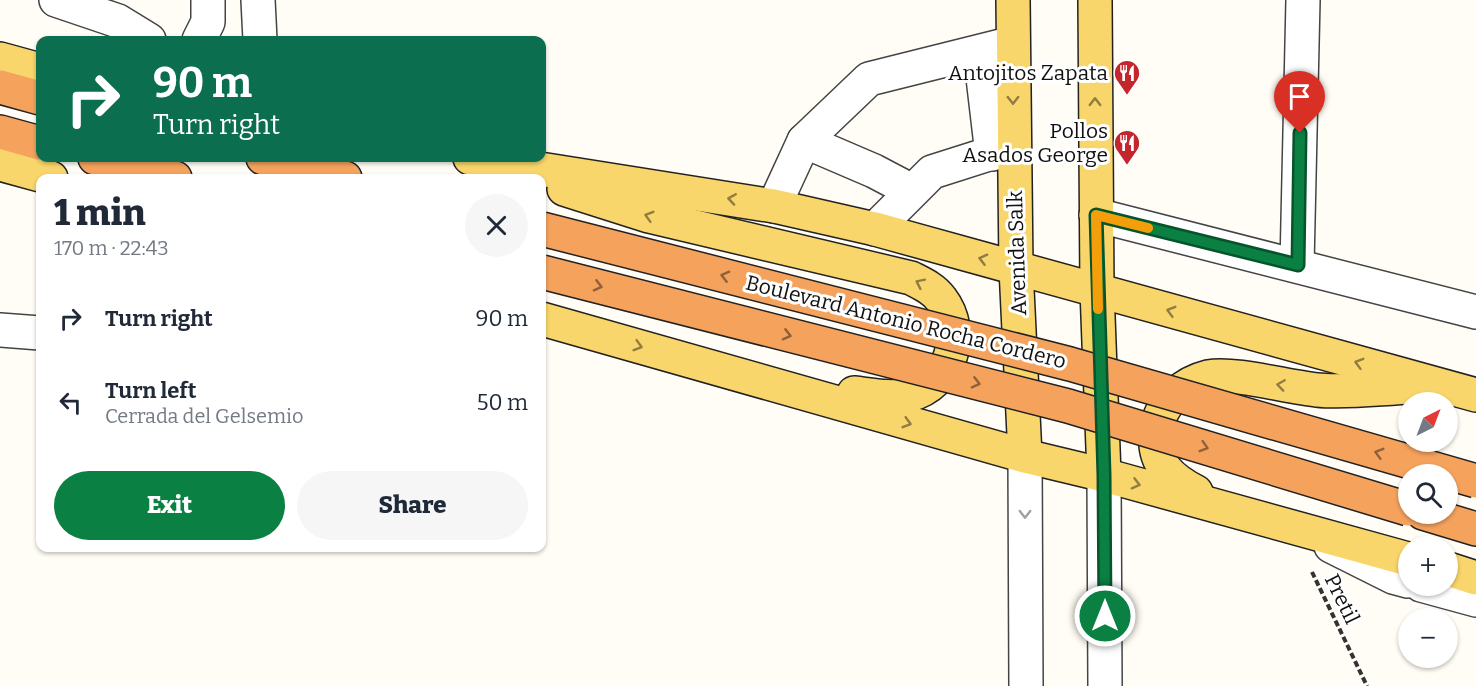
<!DOCTYPE html>
<meta charset="utf-8">
<style>
body{margin:0;font-family:Bitter,serif;background:#f6f6f7;color:#1f2937;height:100vh;display:flex;flex-direction:column;font-size:22px;white-space:nowrap}
*{box-sizing:border-box;margin:0}
p{font-size:20px;color:#747a83}
.icon{flex:none;width:33px;height:33px;fill:none;stroke:currentColor;stroke-width:2;stroke-linecap:round;stroke-linejoin:round}
.map{position:relative;flex:1;overflow:hidden}
.panel{position:absolute;left:36px;top:174px;width:510px;height:378px;display:flex;flex-direction:column;background:#fff;border-radius:12px;box-shadow:0 2px 4px #0004}
.panel>*{flex:none}
.top-card{position:absolute;left:36px;top:36px;width:510px;height:126px;border-radius:12px;box-shadow:0 2px 4px #0004;background:#0b6e4f;color:#fff;overflow:hidden}
.needle{width:39px;rotate:42deg}
.tools{position:absolute;left:1398px;top:392px;display:grid;gap:12px}
.tools a{display:grid;place-items:center;width:60px;height:60px;border-radius:50%;background:#fff;box-shadow:0 2px 4px #0004;font-size:30px}
.pin{position:absolute;display:grid;place-items:center;width:51px;height:51px;color:#fff;margin:-62px -26px;border-radius:50% 50% 50% 0;rotate:-45deg;box-shadow:0 0 6px #0007}
.pin .icon{rotate:45deg}
.me{position:absolute;width:66px;margin:-33px;rotate:0deg;stroke-linejoin:round;filter:drop-shadow(0 0 4px #0008)}
.turn{display:flex;align-items:center;gap:21px;height:126px;padding:0 18px;font-size:27px}
.turn .icon{width:78px;height:78px;stroke-width:2.5}
.turn b{display:block;font-size:42px;line-height:51px}
.round{display:grid;place-items:center;flex:none;width:63px;height:63px;border-radius:32px;background:#f6f6f7}
.summary{display:flex;align-items:center;justify-content:space-between;height:102px;padding:0 18px}
h1{font-size:36px;font-weight:800;line-height:45px}
.button{display:flex;gap:12px;margin-top:auto;padding:12px 18px}
.button a{flex:1;height:69px;border-radius:36px;background:#0b8043;color:#fff;font-size:24px;font-weight:800;line-height:69px;text-align:center}
.button a+a{background:#f6f6f7;color:#1f2937}
ul{padding:0;list-style:none}
li{display:flex;align-items:center;gap:18px;height:84px;padding:0 18px}
li div{flex:1}
li b{display:block;font-size:22px}
li em{font-style:normal}
.map>svg:first-child{display:block}
.lines{fill:none;stroke-linecap:round;stroke-linejoin:round}
.minor-casing{stroke:#444;stroke-width:36}
.major-casing{stroke:#222;stroke-width:36}
.highway-casing{stroke:#222;stroke-width:36}
.path{stroke:#333;stroke-width:4;stroke-dasharray:6 3;stroke-linecap:butt}
.minor{stroke:#fff;stroke-width:33}
.major{stroke:#f9d66b;stroke-width:33}
.highway{stroke:#f5a25d;stroke-width:33}
.highway-bridge-casing{stroke:#222;stroke-width:36;stroke-linecap:butt}
.highway-bridge{stroke:#f5a25d;stroke-width:33}
.oneway{stroke:#917d42}
.oneway2{stroke:#8e613b}
.oneway3{stroke:#a0a0a0}
.route-casing{stroke:#07532c;stroke-width:15}
.route{stroke:#0b8043;stroke-width:10}
.slow{stroke:#f59e0b;stroke-width:10}
.labels{text-anchor:middle;stroke-width:6;stroke-linejoin:round;paint-order:stroke}
.poi-label{font-size:21px;fill:#111;stroke:#fff;text-anchor:end}
.street-label{font-size:21px;fill:#111;stroke:#fff}
</style>
<div class="map">
<svg width="1476" height="686" viewBox="0 0 1476 686">
<rect width="100%" height="100%" fill="#fffdf5"/>
<g class="lines">
<g class="minor-casing">
<g id="minor">
<path d="M56 0 118 21 149 40"/>
<path d="M258 0 260 40"/>
<path d="M199 40 208 22V0"/>
<path d="M980 52 992 154"/>
<path d="M804 141 874 171 912 191"/>
<path d="M774 206 804 141 869 79 1013 43"/>
<path d="M1096 215 1476 312"/>
<path d="M875 229 932 172 1014 146"/>
<path d="M1297 265 1303 0"/>
<path d="M0 330 40 333"/>
<path d="M1025 456 1026 686"/>
<path d="M1104 475 1105 686"/>
<path d="M1331 546 1393 577 1408 581"/>
<path d="M1421 585 1476 600"/>
</g>
</g>
<g class="major-casing">
<g id="major">
<path d="M1013 0 1016 268 1025 456"/>
<path d="M1095 0 1097 290 1104 475"/>
<path d="M0 59 40 70"/>
<path d="M470 158 774 206 875 229 1476 395"/>
<path d="M0 164 51 178"/>
<path d="M564 189 649 216 911 278C923 284 934 289 941 299 967 333 951 384 909 395 891 399 872 395 854 393"/>
<path d="M542 319 1025 456 1104 475 1408 559"/>
<path d="M1196 492C1171 479 1153 464 1156 433 1158 418 1164 404 1176 394 1185 386 1196 380 1208 377 1235 372 1287 387 1317 390 1347 393 1382 388 1413 387"/>
<path d="M1448 569 1476 578"/>
</g>
</g>
<g class="highway-casing">
<g id="highway">
<path d="M0 87 40 98"/>
<path d="M0 132 40 143"/>
<path d="M95 158 175 178"/>
<path d="M263 158 345 178"/>
<path d="M1423 513 1476 529"/>
</g>
</g>
<path class="path" d="M1312 572 1367 686"/>
<use href="#minor" class="minor"/>
<use href="#major" class="major"/>
<use href="#highway" class="highway"/>
<g class="highway-bridge-casing">
<g id="highway-bridge">
<path d="M542 229 1070 364 1476 481"/>
<path d="M542 272 1068 406 1408 509"/>
</g>
</g>
<use href="#highway-bridge" class="highway-bridge"/>
</g>
<defs><path id="oneway-chevron" d="M-2-3.5L2.5 0L-2 3.5" fill="none" stroke-width="1.6" stroke-linecap="round" stroke-linejoin="round" transform="scale(1.5)"/></defs>
<g class="oneway">
<use href="#oneway-chevron" transform="translate(1013 100) rotate(90)"/>
<use href="#oneway-chevron" transform="translate(1095 102) rotate(-90)"/>
<use href="#oneway-chevron" transform="translate(732 199) rotate(-171)"/>
<use href="#oneway-chevron" transform="translate(649 216) rotate(-164)"/>
<use href="#oneway-chevron" transform="translate(983 259) rotate(-165)"/>
<use href="#oneway-chevron" transform="translate(920 283) rotate(-154)"/>
<use href="#oneway-chevron" transform="translate(1171 311) rotate(-164)"/>
<use href="#oneway-chevron" transform="translate(638 346) rotate(16)"/>
<use href="#oneway-chevron" transform="translate(1359 363) rotate(-164)"/>
<use href="#oneway-chevron" transform="translate(1281 385) rotate(-172)"/>
<use href="#oneway-chevron" transform="translate(907 423) rotate(16)"/>
<use href="#oneway-chevron" transform="translate(1136 484) rotate(15)"/>
</g>
<g class="oneway2">
<use href="#oneway-chevron" transform="translate(725 276) rotate(-166)"/>
<use href="#oneway-chevron" transform="translate(598 286) rotate(14)"/>
<use href="#oneway-chevron" transform="translate(787 335) rotate(14)"/>
<use href="#oneway-chevron" transform="translate(976 383) rotate(14)"/>
<use href="#oneway-chevron" transform="translate(1204 447) rotate(17)"/>
<use href="#oneway-chevron" transform="translate(1379 453) rotate(-164)"/>
</g>
<use class="oneway3" href="#oneway-chevron" transform="translate(1025 514) rotate(90)"/>
<g class="lines">
<g class="route-casing">
<path id="route" d="M1105 616 1104 475 1096 215 1298 265 1300 133"/>
</g>
<use href="#route" class="route"/>
<path class="slow" d="M1098 309 1096 215 1148 228"/>
</g>
<defs>
<g id="restaurant-pin" transform="scale(1.35)"><path d="M0 17L-7.5 6A9.5 9.5 0 1 1 7.5 6Z" fill="#c4262e" stroke="#fff"/><path d="M-5-6h1v4h1v-4h1v4h1v-4h1v5L-1.5 .5V6h-2V.5L-5-1ZM5-6V6H3V1.5H1.5Q1.5-4 5-6Z" fill="#fff"/></g>
</defs>
<g fill-rule="evenodd">
<use href="#restaurant-pin" x="1127" y="73"/>
<use href="#restaurant-pin" x="1127" y="143"/>
</g>
<g class="labels">
<g class="poi-label">
<text x="1108" y="80">Antojitos Zapata</text>
<text x="1108" y="138">Pollos<tspan x="1108" dy="24">Asados George</tspan></text>
</g>
<g class="street-label">
<text transform="translate(1017 253) rotate(-92)" y="7">Avenida Salk</text>
<text transform="translate(906 322) rotate(14)" y="7">Boulevard Antonio Rocha Cordero</text>
<text transform="translate(1342 599) rotate(64)" y="7">Pretil</text>
</g>
</g>
</svg>
<div class="tools">
<a><svg class="needle" viewBox="-14 -14 28 28"><path d="M0-13l5 13h-10z" fill="#e53935"/><path d="M0 13l5-13h-10z" fill="#747a83"/></svg></a>
<a><svg class="icon" aria-label="search" viewBox="0 0 24 24"><circle cx="10" cy="10" r="6"/><path d="M15 15l6 6"/></svg></a>
<a>+</a>
<a>−</a>
</div>
<div class="pin" style="left:1300px;top:133px;background:#d93025"><svg class="icon" aria-label="arrive" viewBox="0 0 24 24"><path d="M6 21V4h12l-3 4 3 4H6"/></svg></div>
<svg class="me" style="left:1105px;top:616px" viewBox="-20 -20 40 40"><circle r="17" fill="#0b8043" stroke="#fff" stroke-width="3"/><path d="M0-11L8 9 0 5-8 9z" fill="#fff"/></svg>
<div class="top-card">
<div class="turn"><svg class="icon" aria-label="right" viewBox="0 0 24 24"><path d="M7 20v-9h11M14 6l5 5-5 5"/></svg><div><b>90 m</b>Turn right</div></div>
</div>
<section class="panel">
<div class="summary"><div><h1>1 min</h1><p>170 m · 22:43</p></div><a class="round"><svg class="icon" aria-label="close" viewBox="0 0 24 24"><path d="M6 6l12 12M18 6L6 18"/></svg></a></div>
<ul>
<li><svg class="icon" aria-label="right" viewBox="0 0 24 24"><path d="M7 20v-9h11M14 6l5 5-5 5"/></svg><div><b>Turn right</b></div><em>90 m</em></li>
<li><svg class="icon" aria-label="left" viewBox="0 0 24 24"><path d="M17 20v-9H6M10 6l-5 5 5 5"/></svg><div><b>Turn left</b><p>Cerrada del Gelsemio</p></div><em>50 m</em></li>
</ul>
<div class="button"><a>Exit</a><a>Share</a></div>
</section>
</div>
